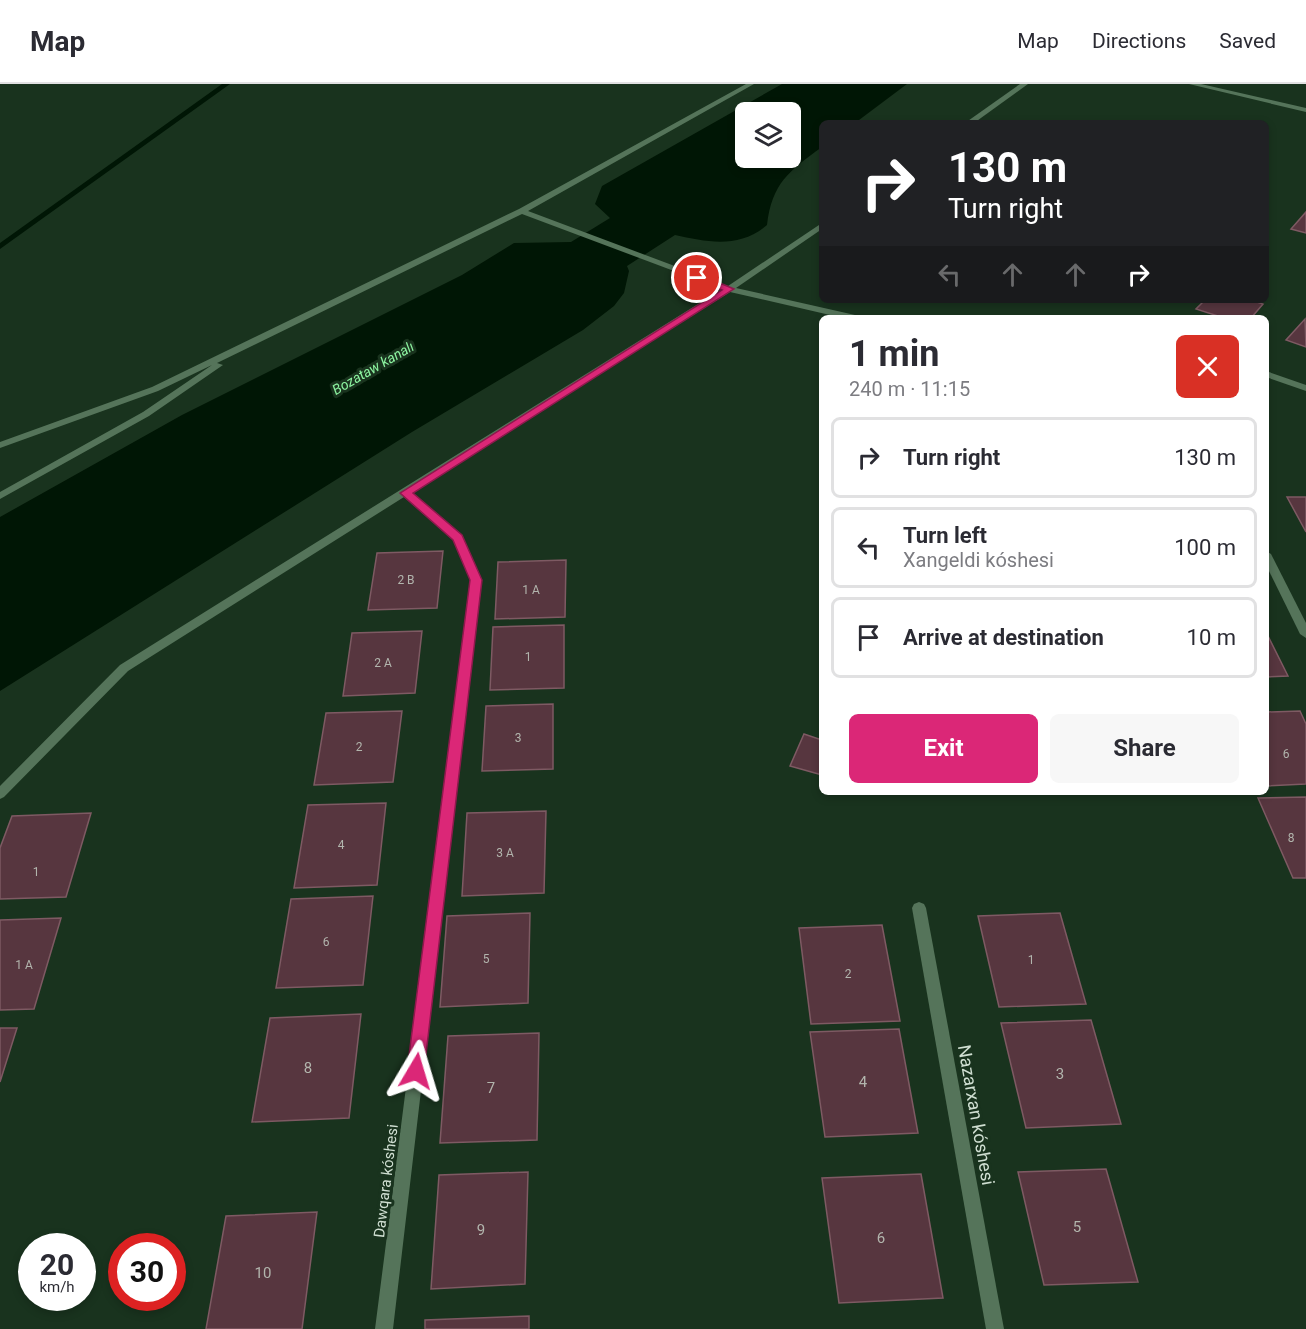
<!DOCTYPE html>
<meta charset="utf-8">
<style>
body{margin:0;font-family:Roboto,sans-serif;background:#f7f7f7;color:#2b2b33;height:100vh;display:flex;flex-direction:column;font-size:22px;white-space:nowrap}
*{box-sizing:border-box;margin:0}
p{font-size:20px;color:#7c7c81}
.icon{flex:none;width:33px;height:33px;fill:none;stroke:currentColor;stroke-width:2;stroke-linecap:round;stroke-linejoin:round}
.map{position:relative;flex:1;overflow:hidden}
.panel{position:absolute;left:819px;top:231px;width:450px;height:480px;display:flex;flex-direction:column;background:#fff;border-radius:9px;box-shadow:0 3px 9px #0003}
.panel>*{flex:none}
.guide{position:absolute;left:819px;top:36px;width:450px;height:183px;border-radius:9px;box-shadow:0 3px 9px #0003;background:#202124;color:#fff;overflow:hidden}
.controls{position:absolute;left:735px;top:18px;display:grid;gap:12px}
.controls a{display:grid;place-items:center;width:66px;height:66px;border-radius:9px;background:#fff;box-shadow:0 3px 9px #0003;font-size:30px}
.speed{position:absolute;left:18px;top:1149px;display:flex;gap:12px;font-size:30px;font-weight:700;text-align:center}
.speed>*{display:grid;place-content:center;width:78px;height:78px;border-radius:50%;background:#fff;box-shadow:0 3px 9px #0003;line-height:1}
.speed small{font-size:15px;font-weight:400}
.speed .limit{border:9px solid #d22;background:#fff;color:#111}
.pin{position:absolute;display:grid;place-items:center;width:51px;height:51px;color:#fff;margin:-26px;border:3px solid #fff;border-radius:50%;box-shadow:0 2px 6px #0007}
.me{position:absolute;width:66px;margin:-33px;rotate:7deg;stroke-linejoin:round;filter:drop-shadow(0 0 4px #0008)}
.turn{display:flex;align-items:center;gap:21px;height:126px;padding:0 30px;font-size:27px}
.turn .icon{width:78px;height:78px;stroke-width:2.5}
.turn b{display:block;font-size:42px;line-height:51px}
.lanes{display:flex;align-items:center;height:57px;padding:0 30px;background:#0003;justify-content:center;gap:30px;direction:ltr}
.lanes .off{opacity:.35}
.round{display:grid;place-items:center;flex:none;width:63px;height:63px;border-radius:9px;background:#f7f7f7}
.head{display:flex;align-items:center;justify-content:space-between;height:102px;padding:0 30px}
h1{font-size:36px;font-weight:700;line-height:45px}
.primary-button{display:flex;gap:12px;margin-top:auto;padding:12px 30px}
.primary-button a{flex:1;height:69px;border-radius:9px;background:#db2777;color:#fff;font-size:24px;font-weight:700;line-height:69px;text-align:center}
.primary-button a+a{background:#f7f7f7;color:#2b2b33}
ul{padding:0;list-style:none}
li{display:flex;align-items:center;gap:18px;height:81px;margin:0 12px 9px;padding:0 18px;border:3px solid #e1e1e2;border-radius:9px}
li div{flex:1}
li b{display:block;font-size:22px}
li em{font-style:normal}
header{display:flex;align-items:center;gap:36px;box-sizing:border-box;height:84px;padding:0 30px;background:#fff;border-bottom:2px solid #e1e1e2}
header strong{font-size:28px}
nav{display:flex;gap:33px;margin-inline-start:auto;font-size:21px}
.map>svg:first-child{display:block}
.water{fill:#001605;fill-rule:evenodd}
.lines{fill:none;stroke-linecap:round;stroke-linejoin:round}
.stream{fill:#001605;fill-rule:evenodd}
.building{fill:#57363f;stroke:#7e5a63;stroke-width:1.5}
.minor{fill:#55745a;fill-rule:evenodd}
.route{fill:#db2777;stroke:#8e194d;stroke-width:1.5}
.labels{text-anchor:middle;stroke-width:6;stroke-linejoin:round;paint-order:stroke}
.number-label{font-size:12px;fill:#b2b5ad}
.far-water-label{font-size:14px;font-style:italic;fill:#8df4a1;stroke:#19331e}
.near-number-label{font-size:15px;fill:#b2b5ad}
.street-label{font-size:15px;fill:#d0dfd2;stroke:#19331e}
.near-street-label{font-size:18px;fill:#d0dfd2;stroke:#19331e}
</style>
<header>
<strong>Map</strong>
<nav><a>Map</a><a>Directions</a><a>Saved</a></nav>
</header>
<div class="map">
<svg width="1306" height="1245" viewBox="0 0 1306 1245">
<rect width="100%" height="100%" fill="#19331e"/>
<path class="water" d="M782 0H907L855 39H822V63C789 87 772 99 767 141 739 165 707 158 675 151L627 182 629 187 624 209 614 222 583 246 412 348 0 607V433L182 331 462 191 514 159 571 158 610 134 595 120 602 102ZM746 28H790V74H746Z"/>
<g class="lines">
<path class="stream" d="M222 0H230L0 165V159Z"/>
</g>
<g class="building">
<path d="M1306 128V149L1291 145Z"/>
<path d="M1205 216H1251L1263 220 1251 234H1224L1196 225Z"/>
<path d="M1305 235 1306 263 1286 256Z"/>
<path d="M1287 413H1306V448Z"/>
<path d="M443 467 437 524 368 526 377 469Z"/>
<path d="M566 476 565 533 495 535 498 478Z"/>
<path d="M564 541V604L490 606 493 543Z"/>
<path d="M422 547 415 609 343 612 352 549Z"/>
<path d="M1266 548 1288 592 1266 593Z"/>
<path d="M553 620V685L482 687 486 622Z"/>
<path d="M402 627 393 698 314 701 326 629Z"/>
<path d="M1300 627 1306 640V700L1266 702V628Z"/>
<path d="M804 650 822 656V691L790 682Z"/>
<path d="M1306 713V794H1293L1258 714Z"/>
<path d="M386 719 377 801 294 804 308 721Z"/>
<path d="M546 727 544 809 462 812 467 729Z"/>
<path d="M91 729 66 813 0 815V764L12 732Z"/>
<path d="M373 812 363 901 276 904 291 815Z"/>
<path d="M530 829 528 919 440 923 447 832Z"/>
<path d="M1060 829 1086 920 999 923 978 832Z"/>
<path d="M61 834 34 925 0 926V836Z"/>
<path d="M882 841 900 937 811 940 799 844Z"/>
<path d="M361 930 349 1034 252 1038 270 934Z"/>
<path d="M1091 936 1121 1040 1026 1044 1001 939Z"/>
<path d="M0 944H17L0 998Z"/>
<path d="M899 945 918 1049 825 1053 810 948Z"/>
<path d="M539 949 537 1056 440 1059 448 952Z"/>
<path d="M1106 1085 1138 1198 1044 1201 1018 1088Z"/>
<path d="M528 1088 525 1200 431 1205 439 1091Z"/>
<path d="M921 1090 943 1214 839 1219 822 1094Z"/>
<path d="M317 1128 302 1245H206L226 1132Z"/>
<path d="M529 1232V1245H425V1236Z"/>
</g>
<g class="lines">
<g class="minor">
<path d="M746 0H754L528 127 728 202 822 139V145L736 204 855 231 859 234H843L730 208 412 408 462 452 481 496 393 1245H375L471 496 453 456 404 413 128 587 4 713 0 715V702L120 581 722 205 522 130 217 279 223 281 149 332 0 415V408L143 328 212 281 158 307 0 364V358L152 303 519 125Z"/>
<path d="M1020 0H1028L974 39H965Z"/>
<path d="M1189 0H1201L1306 24V28Z"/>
<path d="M1266 287 1306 301V307L1266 293Z"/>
<path d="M1266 467 1271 470 1306 539V554L1300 550 1266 481Z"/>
<path d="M919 818 924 820 926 824 1004 1245H986L912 824 914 820Z"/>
</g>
</g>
<path class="route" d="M694 191H701L734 205 413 409 462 451 482 496 424 987 422 993 416 995 410 993 407 987 470 496 453 456 400 409 722 206 694 196Z"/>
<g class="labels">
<g class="number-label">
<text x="406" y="500">2 В</text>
<text x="531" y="510">1 А</text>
<text x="528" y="577">1</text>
<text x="383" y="583">2 А</text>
<text x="518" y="658">3</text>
<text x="359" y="667">2</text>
<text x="1286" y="674">6</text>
<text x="1291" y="758">8</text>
<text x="341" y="765">4</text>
<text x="505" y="773">3 А</text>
<text x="36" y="792">1</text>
<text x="326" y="862">6</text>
<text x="486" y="879">5</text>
<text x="1031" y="880">1</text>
<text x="24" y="885">1 А</text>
<text x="848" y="894">2</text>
</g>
<g class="far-water-label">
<text transform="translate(373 284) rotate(-30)" y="5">Bozataw kanalı</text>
</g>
<g class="near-number-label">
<text x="308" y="989">8</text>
<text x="1060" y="995">3</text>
<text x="863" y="1003">4</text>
<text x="491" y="1009">7</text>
<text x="1077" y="1148">5</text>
<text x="481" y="1151">9</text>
<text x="881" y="1159">6</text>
<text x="263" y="1194">10</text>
</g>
<g class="street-label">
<text transform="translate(386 1097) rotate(-83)" y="5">Dawqara kóshesi</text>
</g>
<g class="near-street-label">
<text transform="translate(976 1031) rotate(80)" y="6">Nazarxan kóshesi</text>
</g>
</g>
</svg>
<div class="controls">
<a><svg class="icon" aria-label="layers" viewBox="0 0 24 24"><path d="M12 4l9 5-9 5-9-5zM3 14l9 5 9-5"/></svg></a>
</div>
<div class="speed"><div>20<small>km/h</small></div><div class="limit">30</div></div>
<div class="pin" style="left:697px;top:194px;background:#d93025"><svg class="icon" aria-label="arrive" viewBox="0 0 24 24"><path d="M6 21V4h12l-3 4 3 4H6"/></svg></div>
<svg class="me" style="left:416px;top:987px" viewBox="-20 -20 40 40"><path d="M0-17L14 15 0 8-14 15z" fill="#db2777" stroke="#fff" stroke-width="4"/></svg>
<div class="guide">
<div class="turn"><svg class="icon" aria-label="right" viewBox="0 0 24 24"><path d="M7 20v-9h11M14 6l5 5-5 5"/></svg><div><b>130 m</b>Turn right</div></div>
<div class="lanes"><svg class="icon off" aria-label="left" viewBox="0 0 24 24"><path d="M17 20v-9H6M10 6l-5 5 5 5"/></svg><svg class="icon off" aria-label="ahead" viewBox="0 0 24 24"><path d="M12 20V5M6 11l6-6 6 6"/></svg><svg class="icon off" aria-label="ahead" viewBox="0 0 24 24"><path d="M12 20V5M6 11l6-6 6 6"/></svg><svg class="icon" aria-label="right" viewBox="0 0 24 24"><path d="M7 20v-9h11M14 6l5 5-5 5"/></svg></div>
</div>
<section class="panel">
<div class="head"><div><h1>1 min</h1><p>240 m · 11:15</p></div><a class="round" style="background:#d93025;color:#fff"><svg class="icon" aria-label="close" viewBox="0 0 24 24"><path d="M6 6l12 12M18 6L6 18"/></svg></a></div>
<ul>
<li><svg class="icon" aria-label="right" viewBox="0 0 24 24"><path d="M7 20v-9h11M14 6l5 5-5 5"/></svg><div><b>Turn right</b></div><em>130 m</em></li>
<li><svg class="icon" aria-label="left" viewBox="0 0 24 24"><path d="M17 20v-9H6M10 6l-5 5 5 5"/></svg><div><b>Turn left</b><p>Xangeldi kóshesi</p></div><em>100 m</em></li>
<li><svg class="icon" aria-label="arrive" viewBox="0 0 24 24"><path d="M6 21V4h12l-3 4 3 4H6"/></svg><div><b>Arrive at destination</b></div><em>10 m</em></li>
</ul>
<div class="primary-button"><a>Exit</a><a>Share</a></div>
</section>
</div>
